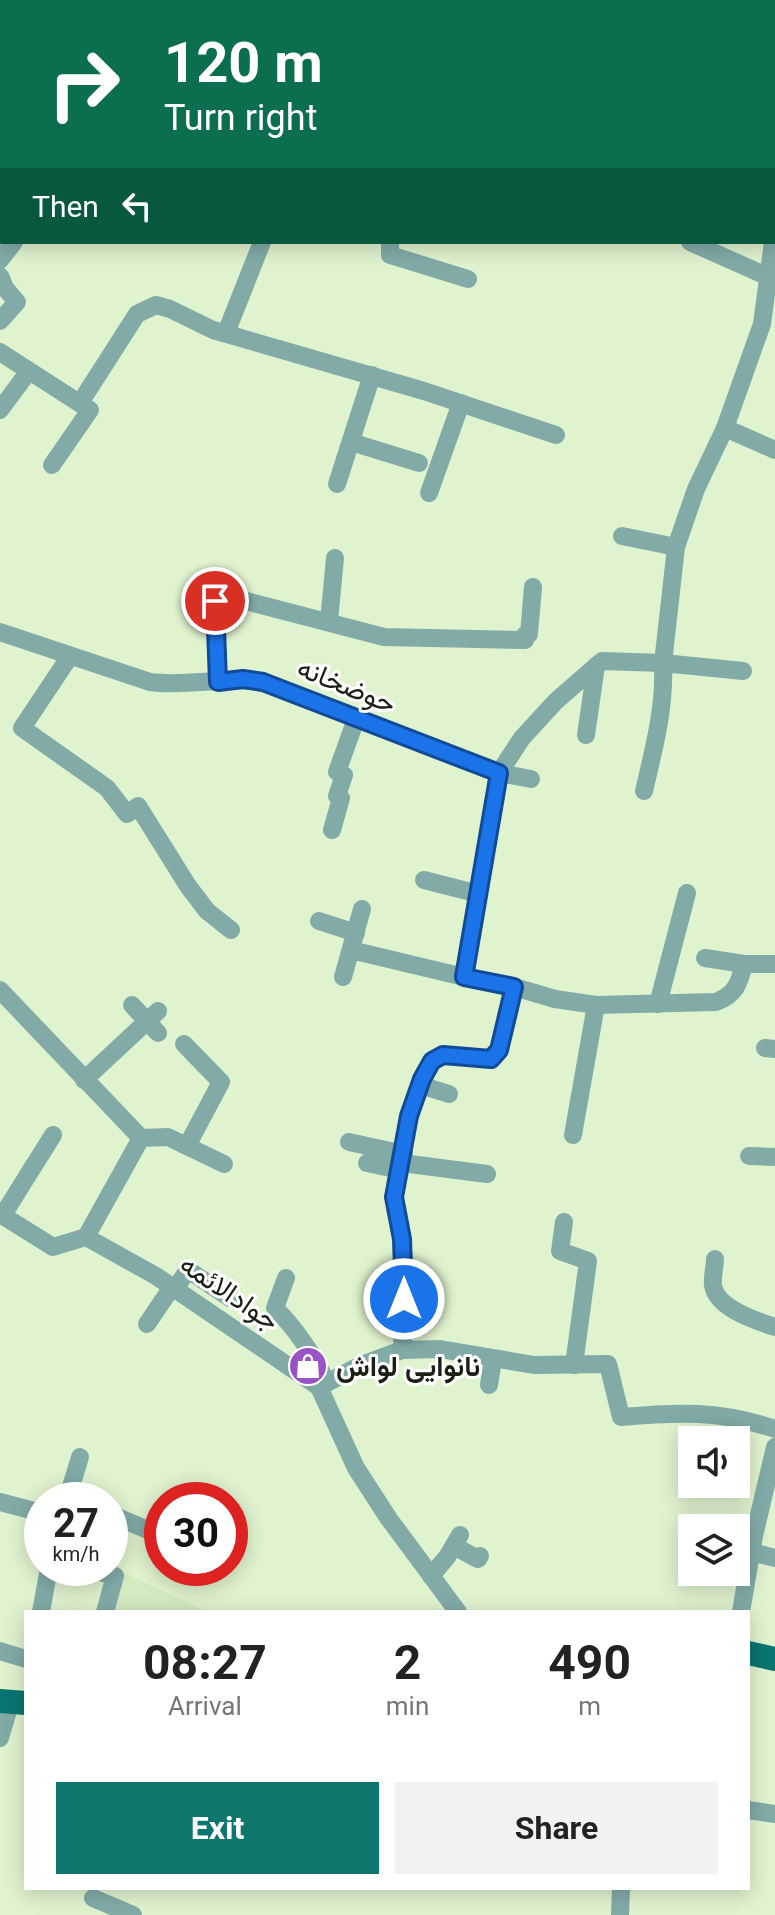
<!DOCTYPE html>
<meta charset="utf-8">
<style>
body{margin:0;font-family:Roboto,Vazirmatn,sans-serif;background:#f2f2f2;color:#222;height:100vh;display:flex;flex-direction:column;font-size:30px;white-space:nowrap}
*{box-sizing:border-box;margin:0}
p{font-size:26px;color:#767676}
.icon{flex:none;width:44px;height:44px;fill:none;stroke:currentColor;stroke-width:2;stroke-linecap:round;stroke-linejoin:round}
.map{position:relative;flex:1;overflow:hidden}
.drawer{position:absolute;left:24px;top:1610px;width:726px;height:280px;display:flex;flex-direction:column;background:#fff;border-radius:0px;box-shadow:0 4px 20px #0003}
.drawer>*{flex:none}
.hud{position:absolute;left:0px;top:0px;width:776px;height:244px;box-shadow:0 4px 20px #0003;background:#0b6e4f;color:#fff;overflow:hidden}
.buttons{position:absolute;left:678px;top:1426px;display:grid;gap:16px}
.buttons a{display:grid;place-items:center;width:72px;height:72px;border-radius:0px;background:#fff;box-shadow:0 4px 20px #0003;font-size:40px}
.speed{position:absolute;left:24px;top:1482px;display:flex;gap:16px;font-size:40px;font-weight:700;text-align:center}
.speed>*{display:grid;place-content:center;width:104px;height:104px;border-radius:50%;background:#fff;box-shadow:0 4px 20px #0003;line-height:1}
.speed small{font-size:20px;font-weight:400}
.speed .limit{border:12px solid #d22;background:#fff;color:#111}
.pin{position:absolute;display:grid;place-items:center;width:68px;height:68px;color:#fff;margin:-34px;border:4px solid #fff;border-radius:50%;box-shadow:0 2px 8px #0007}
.me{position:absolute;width:88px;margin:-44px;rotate:0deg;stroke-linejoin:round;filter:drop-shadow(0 0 6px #0008)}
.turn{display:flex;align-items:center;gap:28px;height:168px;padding:0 32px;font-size:36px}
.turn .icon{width:104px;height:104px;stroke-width:2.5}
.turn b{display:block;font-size:56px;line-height:68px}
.then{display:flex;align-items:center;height:76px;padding:0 32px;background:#0003;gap:16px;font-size:30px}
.eta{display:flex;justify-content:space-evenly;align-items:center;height:136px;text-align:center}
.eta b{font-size:48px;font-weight:700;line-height:56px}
.cta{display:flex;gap:16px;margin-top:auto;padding:16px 32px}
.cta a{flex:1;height:92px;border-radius:0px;background:#0f766e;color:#fff;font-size:32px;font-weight:700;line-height:92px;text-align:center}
.cta a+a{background:#f2f2f2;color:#222}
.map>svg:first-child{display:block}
.built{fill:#d4ebc0}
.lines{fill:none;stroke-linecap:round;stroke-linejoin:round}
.path{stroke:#8f9c82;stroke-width:3;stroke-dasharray:6 6;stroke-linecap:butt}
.minor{stroke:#82aba8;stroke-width:18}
.major{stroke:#097570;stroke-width:24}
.route-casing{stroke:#114b97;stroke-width:20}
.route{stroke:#1a73e8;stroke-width:14}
.labels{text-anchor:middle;stroke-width:6;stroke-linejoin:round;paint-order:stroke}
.street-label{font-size:28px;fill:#1a2013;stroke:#fff}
.poi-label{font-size:28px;font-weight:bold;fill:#1a2013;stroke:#fff;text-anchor:start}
</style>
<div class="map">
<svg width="775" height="1915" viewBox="0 0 775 1915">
<rect width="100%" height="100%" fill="#e0f3cf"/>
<path class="built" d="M117 1570 208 1612H108Z"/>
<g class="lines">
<path class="path" d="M488 0 490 2"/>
<g class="minor">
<path d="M244 0 246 2"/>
<path d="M227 2 229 0"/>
<path d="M461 2 462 0"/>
<path d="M0 75 2 76"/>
<path d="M774 189H775"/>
<path d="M774 228 775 217"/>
<path d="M390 242V255L468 279"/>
<path d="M690 242 769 277"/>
<path d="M0 260 14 242"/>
<path d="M0 276 5 288 17 302 0 321"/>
<path d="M226 333 262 242"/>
<path d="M0 352 90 410 52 465"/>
<path d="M80 403 137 314 156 305 170 309 213 330 424 391 556 435"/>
<path d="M0 410 29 371"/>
<path d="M725 428 775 450"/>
<path d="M351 442 419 463"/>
<path d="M337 484 372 375"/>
<path d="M429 493 461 403"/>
<path d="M622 536 676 547"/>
<path d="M329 621 335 558"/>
<path d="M0 632 150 682C188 687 225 676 263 682L499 773 531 779"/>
<path d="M70 656 22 728 107 788 127 814 138 806 188 886 207 911 231 930"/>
<path d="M218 682 215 601H246L384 637 525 640V635L529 634 533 587"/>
<path d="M586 735 596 666"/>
<path d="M644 791C654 748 665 708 663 663L743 671"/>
<path d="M332 830 341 798 337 796 344 775 337 772 356 719"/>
<path d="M424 880 479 894"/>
<path d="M319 921 356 933"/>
<path d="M351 950 464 977"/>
<path d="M705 958 744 964"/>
<path d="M343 977 362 909"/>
<path d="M514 987 555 999 596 1005 716 1002C736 994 739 984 744 964H775"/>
<path d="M0 990 141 1138 86 1237"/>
<path d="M658 1004 687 893"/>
<path d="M132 1005 158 1033"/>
<path d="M184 1044 221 1082 187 1146"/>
<path d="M765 1048 775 1049"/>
<path d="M84 1080 158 1011"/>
<path d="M420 1085 449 1094"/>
<path d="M573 1135 596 1005"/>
<path d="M141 1138 168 1137 224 1164"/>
<path d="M349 1142 404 1154"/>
<path d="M749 1156 775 1157"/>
<path d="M367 1163 400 1170"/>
<path d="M402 1163 487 1174"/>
<path d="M0 1214 53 1247 86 1237 156 1276 319 1387 356 1468 389 1519 458 1612"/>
<path d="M3 1215 53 1135"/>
<path d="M564 1222 560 1251 588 1261 574 1365"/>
<path d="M715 1259C715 1267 712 1276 713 1285 716 1308 756 1321 775 1327"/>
<path d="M286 1278 275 1308C298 1331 313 1354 327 1383"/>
<path d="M175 1289 188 1270 230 1298"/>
<path d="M147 1324 172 1287"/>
<path d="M402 1350 440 1349 534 1365 608 1364 621 1417C679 1412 719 1410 775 1429"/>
<path d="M489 1385 493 1360"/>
<path d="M319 1387 359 1366 402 1350 405 1273 402 1239 394 1197 409 1116 422 1079 432 1061 443 1055 491 1059 499 1050 514 987 464 977 499 773 522 738 556 701 602 661 663 663 676 547 696 489 725 428 762 324 773 242"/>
<path d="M67 1500 80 1457"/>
<path d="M0 1502 42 1513"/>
<path d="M110 1514 162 1536"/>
<path d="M454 1546 478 1559 480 1556"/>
<path d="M752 1552 775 1558"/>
<path d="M84 1568 115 1576 105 1612"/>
<path d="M431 1576 447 1557 460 1535"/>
<path d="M41 1612 49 1568"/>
<path d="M741 1612 754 1536 775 1447"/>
<path d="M0 1651 26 1659"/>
<path d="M0 1738 11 1701"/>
<path d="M748 1810 775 1814"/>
<path d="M93 1898 133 1915"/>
<path d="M620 1915 621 1888"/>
</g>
<g class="major">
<path d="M748 1653 775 1659"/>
<path d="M0 1701 26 1703"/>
</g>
</g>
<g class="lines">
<g class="route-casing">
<path id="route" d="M215 601 218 682 243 679 263 682 499 773 464 977 514 987 499 1050 491 1059 443 1055 432 1061 422 1079 409 1116 394 1197 402 1239 404 1299"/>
</g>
<use href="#route" class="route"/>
</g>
<defs>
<g id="shop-disc" transform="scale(2)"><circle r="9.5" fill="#9953c6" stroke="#fff"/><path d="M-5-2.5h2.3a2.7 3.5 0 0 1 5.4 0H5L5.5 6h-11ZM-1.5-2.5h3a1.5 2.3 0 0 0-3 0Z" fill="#fff"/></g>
</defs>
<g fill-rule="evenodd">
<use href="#shop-disc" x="308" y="1366"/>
</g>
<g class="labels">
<g class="street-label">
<text transform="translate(347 685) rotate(22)" y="10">حوضخانه</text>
<text transform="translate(230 1292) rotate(34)" y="10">جوادالائمه</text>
</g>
<g class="poi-label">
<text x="336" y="1376">نانوایی لواش</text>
</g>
</g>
</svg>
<div class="buttons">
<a><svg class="icon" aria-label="sound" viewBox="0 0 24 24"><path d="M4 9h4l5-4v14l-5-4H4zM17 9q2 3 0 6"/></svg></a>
<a><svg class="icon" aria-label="layers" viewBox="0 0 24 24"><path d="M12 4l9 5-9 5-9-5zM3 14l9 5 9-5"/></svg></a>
</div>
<div class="speed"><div>27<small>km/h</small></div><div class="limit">30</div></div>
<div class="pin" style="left:215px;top:601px;background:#d93025"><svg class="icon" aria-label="arrive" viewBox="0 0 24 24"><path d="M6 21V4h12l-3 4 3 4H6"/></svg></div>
<svg class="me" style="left:404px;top:1299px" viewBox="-20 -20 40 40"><circle r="17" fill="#1a73e8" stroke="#fff" stroke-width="3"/><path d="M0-11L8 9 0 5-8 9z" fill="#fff"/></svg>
<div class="hud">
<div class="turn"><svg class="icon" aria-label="right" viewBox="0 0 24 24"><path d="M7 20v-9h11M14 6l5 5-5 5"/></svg><div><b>120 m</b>Turn right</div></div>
<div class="then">Then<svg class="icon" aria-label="left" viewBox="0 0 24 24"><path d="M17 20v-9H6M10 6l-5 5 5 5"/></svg></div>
</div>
<section class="drawer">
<div class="eta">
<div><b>08:27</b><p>Arrival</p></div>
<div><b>2</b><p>min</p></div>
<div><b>490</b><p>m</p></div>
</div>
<div class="cta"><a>Exit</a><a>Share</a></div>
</section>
</div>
